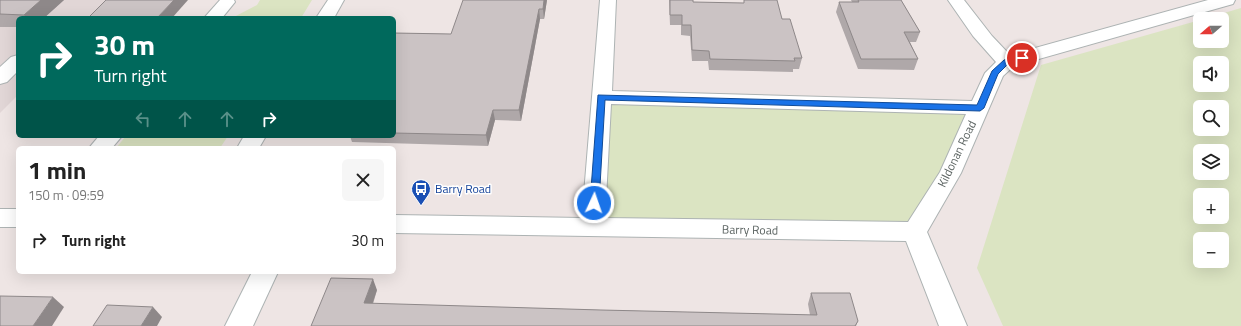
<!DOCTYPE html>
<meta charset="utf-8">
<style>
body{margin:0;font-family:"Titillium Web",sans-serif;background:#f6f6f6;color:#222;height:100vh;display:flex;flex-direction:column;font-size:15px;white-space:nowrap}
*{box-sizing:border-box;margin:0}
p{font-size:13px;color:#767676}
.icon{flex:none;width:22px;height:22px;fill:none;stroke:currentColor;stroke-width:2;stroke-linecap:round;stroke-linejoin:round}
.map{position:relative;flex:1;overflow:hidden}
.side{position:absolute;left:16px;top:146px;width:380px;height:128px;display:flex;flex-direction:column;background:#fff;border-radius:6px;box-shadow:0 4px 16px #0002}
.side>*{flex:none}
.hud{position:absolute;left:16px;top:16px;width:380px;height:122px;border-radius:6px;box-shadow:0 4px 16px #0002;background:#00695c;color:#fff;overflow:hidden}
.needle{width:26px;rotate:250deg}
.fabs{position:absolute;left:1193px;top:12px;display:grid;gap:8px}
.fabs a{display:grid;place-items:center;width:36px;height:36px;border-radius:6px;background:#fff;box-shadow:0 4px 16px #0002;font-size:20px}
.pin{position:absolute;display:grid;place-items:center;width:34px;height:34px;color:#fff;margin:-17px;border:2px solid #fff;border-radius:50%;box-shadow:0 1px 4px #0007}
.me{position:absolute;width:44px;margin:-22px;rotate:3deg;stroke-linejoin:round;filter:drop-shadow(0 0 3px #0008)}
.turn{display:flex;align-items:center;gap:14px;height:84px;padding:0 12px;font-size:18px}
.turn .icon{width:52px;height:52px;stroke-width:2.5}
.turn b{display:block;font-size:28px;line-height:34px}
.lanes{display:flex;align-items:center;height:38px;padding:0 12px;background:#0003;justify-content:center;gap:20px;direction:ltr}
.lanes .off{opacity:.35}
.round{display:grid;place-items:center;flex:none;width:42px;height:42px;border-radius:6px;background:#f6f6f6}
.summary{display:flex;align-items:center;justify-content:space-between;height:68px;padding:0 12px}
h1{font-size:24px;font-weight:700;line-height:30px}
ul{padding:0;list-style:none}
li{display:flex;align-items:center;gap:12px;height:52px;padding:0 12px}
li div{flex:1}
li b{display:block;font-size:15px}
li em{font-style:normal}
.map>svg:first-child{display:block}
.education{fill:#e1d6d6}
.green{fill:#dbe4c2;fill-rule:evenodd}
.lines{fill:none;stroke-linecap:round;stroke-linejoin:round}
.minor-casing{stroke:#adb3b3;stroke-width:2}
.minor{fill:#fff;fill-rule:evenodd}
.wall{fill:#afa8a9}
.shaded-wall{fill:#8e8889}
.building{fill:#cbc3c4;stroke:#8e8889}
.route{fill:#1a73e8;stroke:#114b97}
.labels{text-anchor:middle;stroke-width:3;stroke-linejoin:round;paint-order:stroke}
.street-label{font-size:12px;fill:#5c6462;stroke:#fff}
.transit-label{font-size:12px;fill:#164399;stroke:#fff;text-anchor:start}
</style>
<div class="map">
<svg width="1241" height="326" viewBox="0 0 1241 326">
<rect width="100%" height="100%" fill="#eee5e4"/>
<path class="education" d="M0 0H125L101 18H18V95L0 113Z"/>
<g class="green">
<path d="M260 0H312L301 18H232L257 5Z"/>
<path d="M1241 8V326H1003L977 268 1041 65 1200 20V41H1222V19H1204ZM1200 63H1222V85H1200ZM1200 107H1222V129H1200ZM1200 151H1222V173H1200ZM1200 195H1222V217H1200ZM1200 239H1222V261H1200Z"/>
<path d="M602 97 979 109 913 231 593 229Z"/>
<path d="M126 136H228L220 148H116Z"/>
</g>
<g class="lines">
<g class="minor-casing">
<g id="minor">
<path d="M220 0H234L235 2 222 18H204Z"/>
<path d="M328 0H344L334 18H316Z"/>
<path d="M600 0H616L612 91 972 101 985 73 996 62 973 36 948 0H964L992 36 1010 55 1208 0H1235L1233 4 1014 66 1003 76 961 173 927 232 967 326H939L906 241 394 233V215L582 218ZM611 104 966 114 940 172 908 222 605 218Z"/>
<path d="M18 55V71L7 82 0 84V67L11 57Z"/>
<path d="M99 136H122L112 148H89Z"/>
<path d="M244 136H266L259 148H237Z"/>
<rect x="0" y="209" width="18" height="18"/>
<path d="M252 272H278L253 326H225Z"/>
</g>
</g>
<use href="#minor" class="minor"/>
</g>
<g class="wall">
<path d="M0 0H64L44 18H18V27H0Z"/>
<path d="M547 0 544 19H540L521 121 495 120 488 146 352 142 350 136H394V33L451 34Z"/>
<path d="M669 0H693V2L782 19 802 58 799 69H793V72L709 70 708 61H692L690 36 681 35V25H670Z"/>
<path d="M851 0H901L920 32 916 42H910L918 59 914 70 858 69 836 12 839 2H852Z"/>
<path d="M377 290 373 304 601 310 810 315 808 304 811 293 858 321 856 326H311Z"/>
</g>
<g class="shaded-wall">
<path d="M41 0H64L44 18H26L24 15Z"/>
<path d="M174 0H188L172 18H157Z"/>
<path d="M544 0H547L544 19 543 9Z"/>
<path d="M539 9 540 19 521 121 519 110Z"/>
<path d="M493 110 495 120 488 146 486 135Z"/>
<path d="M373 279 377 290 369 314 364 303Z"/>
<path d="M53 297 64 307 52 326H33Z"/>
<path d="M153 307 162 317 157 326H141Z"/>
</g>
<g class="building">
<path d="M0 0H41L24 15 0 14Z"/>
<path d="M106 0H174L157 18H88Z"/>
<path d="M463 0H544L543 9H539L519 110H493L486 135 394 133V33L451 34Z"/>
<path d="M670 0H693V2L744 3V0H777L782 19H790L802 58H794L795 61 710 59 709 51 692 50 691 25H682V15H670Z"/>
<path d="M858 0H901L920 32H904L918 59H861L839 2H859Z"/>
<path d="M331 278 373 279 364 303 601 310 817 315 811 293H850L858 321 855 326H311Z"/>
<path d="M0 296 53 297 33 326H0Z"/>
<path d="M107 305 153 307 141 326H93Z"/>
</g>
<path class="route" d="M1022 55 1025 58 1024 59 1009 63 998 74 984 108 980 111 605 100 599 203 594 207 590 203 598 95 977 105 992 71 1004 60Z"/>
<defs>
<g id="bus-pin" transform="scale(1)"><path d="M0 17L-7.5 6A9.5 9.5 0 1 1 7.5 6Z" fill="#1a4fb4" stroke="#fff"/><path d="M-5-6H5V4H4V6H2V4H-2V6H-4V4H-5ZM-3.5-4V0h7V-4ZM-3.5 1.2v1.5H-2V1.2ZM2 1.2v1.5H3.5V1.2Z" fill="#fff"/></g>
</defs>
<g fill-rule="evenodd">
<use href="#bus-pin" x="421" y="189"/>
</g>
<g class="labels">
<g class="street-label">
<text transform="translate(957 154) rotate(-64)" y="4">Kildonan Road</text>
<text transform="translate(750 230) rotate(1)" y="4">Barry Road</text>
</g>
<g class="transit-label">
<text x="435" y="193">Barry Road</text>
</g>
</g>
</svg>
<div class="fabs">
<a><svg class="needle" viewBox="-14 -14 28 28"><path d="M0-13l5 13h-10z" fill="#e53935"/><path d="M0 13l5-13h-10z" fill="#767676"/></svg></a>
<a><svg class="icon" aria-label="sound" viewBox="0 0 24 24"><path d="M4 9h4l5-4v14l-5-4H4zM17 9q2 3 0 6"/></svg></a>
<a><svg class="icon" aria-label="search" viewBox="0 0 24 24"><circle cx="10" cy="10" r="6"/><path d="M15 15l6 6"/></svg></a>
<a><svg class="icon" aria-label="layers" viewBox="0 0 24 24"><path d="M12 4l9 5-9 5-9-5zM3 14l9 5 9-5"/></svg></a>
<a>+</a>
<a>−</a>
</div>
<div class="pin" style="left:1022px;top:58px;background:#d93025"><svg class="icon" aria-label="arrive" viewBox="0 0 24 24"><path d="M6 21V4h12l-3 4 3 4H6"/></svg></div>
<svg class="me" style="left:594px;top:203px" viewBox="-20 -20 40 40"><circle r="17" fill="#1a73e8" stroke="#fff" stroke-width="3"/><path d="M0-11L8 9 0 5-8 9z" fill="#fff"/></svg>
<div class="hud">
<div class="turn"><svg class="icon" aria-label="right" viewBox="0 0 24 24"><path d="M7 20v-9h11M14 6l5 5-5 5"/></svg><div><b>30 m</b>Turn right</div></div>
<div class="lanes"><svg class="icon off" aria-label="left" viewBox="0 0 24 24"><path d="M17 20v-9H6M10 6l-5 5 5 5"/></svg><svg class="icon off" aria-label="ahead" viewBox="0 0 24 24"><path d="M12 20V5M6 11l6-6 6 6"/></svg><svg class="icon off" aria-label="ahead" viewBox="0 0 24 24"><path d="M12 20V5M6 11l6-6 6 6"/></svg><svg class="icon" aria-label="right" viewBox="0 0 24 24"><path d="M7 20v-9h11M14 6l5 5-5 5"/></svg></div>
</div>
<section class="side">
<div class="summary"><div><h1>1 min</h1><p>150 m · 09:59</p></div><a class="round"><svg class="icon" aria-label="close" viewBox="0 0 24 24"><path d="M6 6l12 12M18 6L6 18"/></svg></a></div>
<ul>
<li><svg class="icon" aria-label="right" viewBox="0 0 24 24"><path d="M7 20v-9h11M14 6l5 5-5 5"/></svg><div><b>Turn right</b></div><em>30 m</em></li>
</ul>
</section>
</div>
